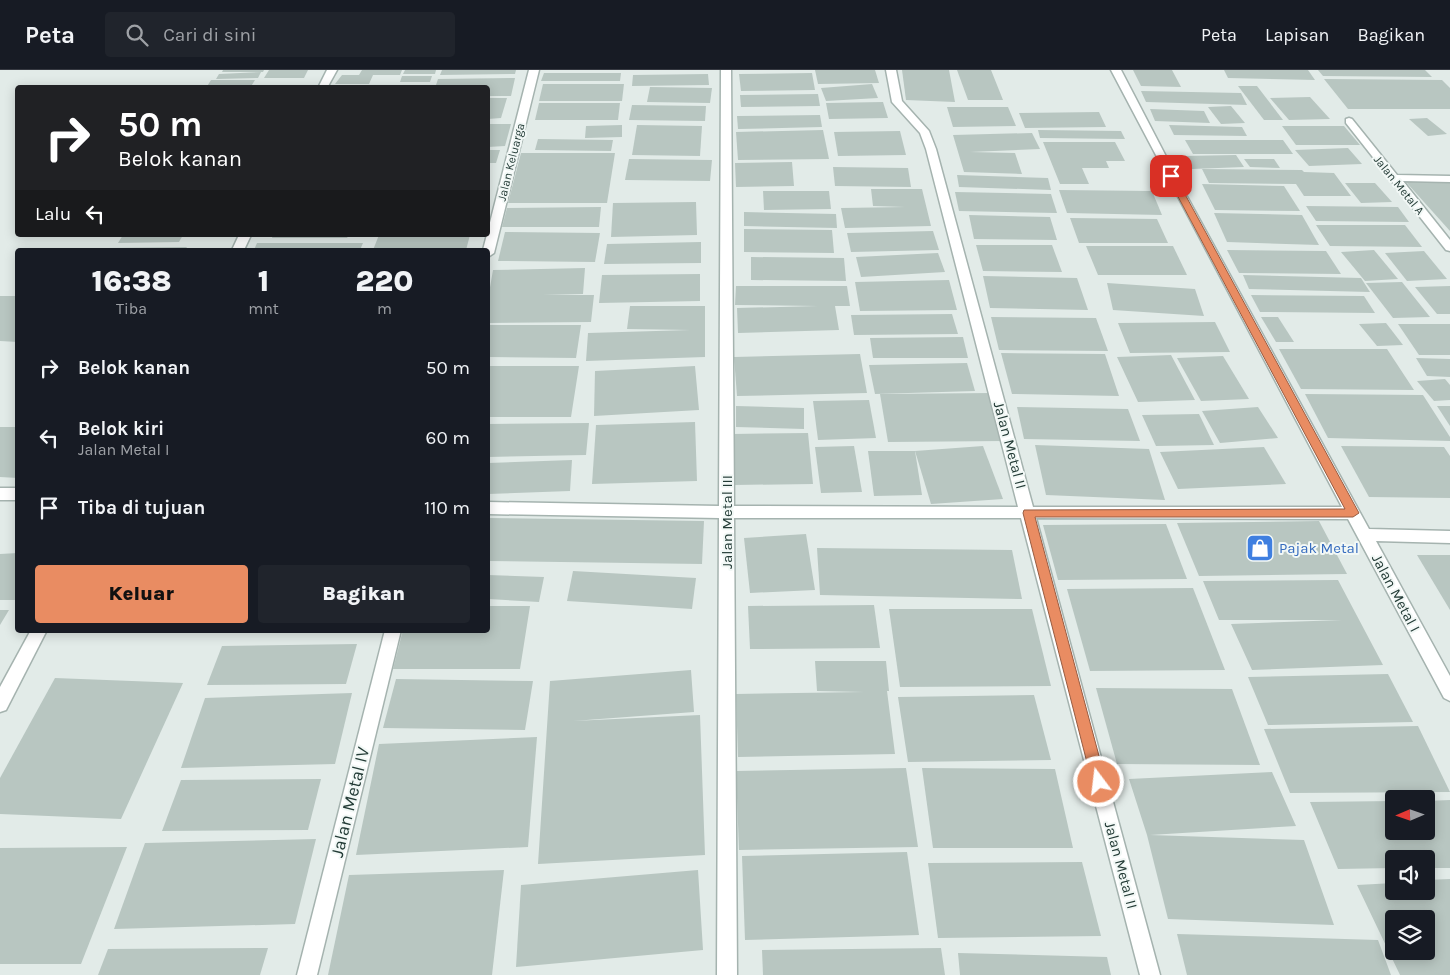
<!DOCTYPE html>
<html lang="id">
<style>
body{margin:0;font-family:Karla,sans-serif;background:#20242c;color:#f1f3f6;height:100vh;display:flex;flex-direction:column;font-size:19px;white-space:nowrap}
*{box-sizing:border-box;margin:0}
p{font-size:16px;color:#9ea1a6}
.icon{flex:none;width:28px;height:28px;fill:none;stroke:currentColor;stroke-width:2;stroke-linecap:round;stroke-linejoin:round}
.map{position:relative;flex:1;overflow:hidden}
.details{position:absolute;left:15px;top:178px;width:475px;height:385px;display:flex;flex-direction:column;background:#171b24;border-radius:5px;box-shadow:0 2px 12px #0003}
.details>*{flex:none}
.banner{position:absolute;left:15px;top:15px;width:475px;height:152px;border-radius:5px;box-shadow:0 2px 12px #0003;background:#202124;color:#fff;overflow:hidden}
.needle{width:32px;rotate:268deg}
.fabs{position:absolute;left:1385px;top:720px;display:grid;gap:10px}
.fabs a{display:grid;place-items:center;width:50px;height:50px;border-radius:5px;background:#171b24;box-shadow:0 2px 12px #0003;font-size:25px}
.pin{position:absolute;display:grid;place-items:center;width:42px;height:42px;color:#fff;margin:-21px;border-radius:10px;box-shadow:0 2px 8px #0006}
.me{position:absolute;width:55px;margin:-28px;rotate:345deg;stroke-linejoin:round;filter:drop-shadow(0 0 4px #0008)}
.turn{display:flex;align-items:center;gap:18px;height:105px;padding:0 20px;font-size:22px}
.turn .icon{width:65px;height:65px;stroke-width:2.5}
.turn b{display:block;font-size:35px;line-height:42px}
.then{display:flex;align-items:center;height:48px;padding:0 20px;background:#0003;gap:10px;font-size:19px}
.eta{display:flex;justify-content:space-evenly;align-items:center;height:85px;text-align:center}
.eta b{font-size:30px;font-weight:800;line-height:35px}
.primary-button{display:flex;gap:10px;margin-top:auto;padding:10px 20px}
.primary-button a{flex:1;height:58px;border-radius:5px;background:#e98c62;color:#111;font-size:20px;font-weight:800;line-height:58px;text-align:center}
.primary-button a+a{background:#20242c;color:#f1f3f6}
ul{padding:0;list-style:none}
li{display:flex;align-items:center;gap:15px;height:70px;padding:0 20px}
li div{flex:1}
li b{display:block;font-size:19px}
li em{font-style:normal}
header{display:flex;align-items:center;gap:30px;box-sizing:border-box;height:70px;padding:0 25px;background:#171b24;border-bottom:1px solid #363941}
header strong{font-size:24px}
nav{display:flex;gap:28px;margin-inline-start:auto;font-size:18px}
.search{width:350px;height:45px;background:#20242c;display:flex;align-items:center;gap:12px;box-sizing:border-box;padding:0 18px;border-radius:5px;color:#9ea1a6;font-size:19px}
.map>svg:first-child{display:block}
.building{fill:#b8c6c1;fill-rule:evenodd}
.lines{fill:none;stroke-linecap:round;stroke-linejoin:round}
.street-casing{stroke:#a5b3af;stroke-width:3}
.street{fill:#fff;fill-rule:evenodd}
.route{fill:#e98c62;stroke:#975b40}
.labels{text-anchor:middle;stroke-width:4;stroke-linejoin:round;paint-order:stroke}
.far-street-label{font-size:12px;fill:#233b36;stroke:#f2f8f6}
.street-label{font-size:15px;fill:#233b36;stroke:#f2f8f6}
.shop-label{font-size:15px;fill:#366cbe;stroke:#f2f8f6;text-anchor:start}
.near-street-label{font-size:18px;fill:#233b36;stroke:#f2f8f6}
</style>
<header>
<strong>Peta</strong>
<div class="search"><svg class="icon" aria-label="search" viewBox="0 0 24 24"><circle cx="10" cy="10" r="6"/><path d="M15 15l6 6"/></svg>Cari di sini</div>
<nav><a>Peta</a><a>Lapisan</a><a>Bagikan</a></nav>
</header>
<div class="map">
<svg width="1450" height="905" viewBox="0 0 1450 905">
<rect width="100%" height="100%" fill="#e2ebe8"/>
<g class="building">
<path d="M223 0H264L263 2H222Z"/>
<path d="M269 0H308L304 8H264Z"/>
<path d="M362 0H402L400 5H373L369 14H335L342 5H359Z"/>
<path d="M405 0H436L435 4H403Z"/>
<path d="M442 0H516L515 4 440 5Z"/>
<path d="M815 0H875L879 13 818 14Z"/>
<path d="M902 0H949L955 32 906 30Z"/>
<path d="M957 0H991L1003 30H968Z"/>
<path d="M1133 0H1172L1181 17 1141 16Z"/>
<path d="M1224 0H1308L1315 10 1228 8Z"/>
<path d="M1318 0H1425L1432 7 1323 6Z"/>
<path d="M261 2 258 8 216 9 219 4Z"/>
<path d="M544 3H621L620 11H541Z"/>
<path d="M812 3 815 20 741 21 739 4Z"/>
<path d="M708 4 709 15 632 16 633 5Z"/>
<path d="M402 6H432L430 12H400Z"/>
<path d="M515 8 511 26H488V18H435L438 9Z"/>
<path d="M1324 9 1442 10 1450 18V39H1348Z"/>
<path d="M211 10H255L250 18H206Z"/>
<path d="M543 14H624L622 31H539Z"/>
<path d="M872 14 878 28 826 31 821 18Z"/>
<path d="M1238 16H1257L1283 50H1264Z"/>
<path d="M650 17 712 18 710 33 647 32Z"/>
<path d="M1141 21 1241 23 1247 35 1146 32Z"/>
<path d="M818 24 820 36 741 37 740 25Z"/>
<path d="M1310 27 1330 49 1289 50 1270 28Z"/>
<path d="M488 28H507L501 48 488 49Z"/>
<path d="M883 32 888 48 829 49 826 33Z"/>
<path d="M539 33H620L618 50H535Z"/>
<path d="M632 35 706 36 705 51 629 50Z"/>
<path d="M1231 36 1245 53 1221 54 1208 37Z"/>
<path d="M947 37H1008L1016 56 953 57Z"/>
<path d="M1150 39 1204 41 1210 53 1155 51Z"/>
<path d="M1099 42 1106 57 1025 58 1019 43Z"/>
<path d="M820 45 822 57 738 59 737 46Z"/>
<path d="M1427 48 1447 64 1428 66 1409 49Z"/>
<path d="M488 54H511L505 76 488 77Z"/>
<path d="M622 55V67L585 68 586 56Z"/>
<path d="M637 55 702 56 700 86 632 85Z"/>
<path d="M1169 55 1242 57 1247 66 1174 65Z"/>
<path d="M1282 56H1344L1360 75H1296Z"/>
<path d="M823 60 829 89 738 90 736 62Z"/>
<path d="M1038 60 1121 61 1125 69 1040 68Z"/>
<path d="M900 61 906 85 838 86 834 62Z"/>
<path d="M1032 63 1040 79 970 82 1015 83 1022 104 964 102 953 65Z"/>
<path d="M538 69 613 70 611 81 535 80Z"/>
<path d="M1185 70H1283L1293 84H1193Z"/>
<path d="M1043 72H1115L1125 91H1106L1109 98H1082L1089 114H1060Z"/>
<path d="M1348 78 1362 94 1309 96 1295 80Z"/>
<path d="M488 80H500L496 93H488Z"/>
<path d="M521 83H615L607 133H508Z"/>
<path d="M1236 85 1244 97 1192 99 1184 86Z"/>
<path d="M629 89 712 90 710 111 625 110Z"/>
<path d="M1244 89H1274L1280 98 1250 97Z"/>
<path d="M792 92 794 116 736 117 735 93Z"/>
<path d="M833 97 908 98 911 117 835 116Z"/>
<path d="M1202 99 1302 100 1304 102 1334 103 1351 126H1304L1296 114 1209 113Z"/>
<path d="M957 105 1048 108 1051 120 959 117Z"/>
<path d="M1450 111V161L1406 112Z"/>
<path d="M1345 113H1375L1392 132 1361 133Z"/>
<path d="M1202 114 1284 116 1300 141 1215 140Z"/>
<path d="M871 119H922L931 156 845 158 841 138 905 137 873 136Z"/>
<path d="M1059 120 1152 121 1162 145 1067 143Z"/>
<path d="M763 121H829L831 139 764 140Z"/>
<path d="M955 122 1051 124 1057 143 959 141Z"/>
<path d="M696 132 697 165 611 167 613 133Z"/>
<path d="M1306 136 1398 137 1409 152 1316 151Z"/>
<path d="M601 137 599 157H502L507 138Z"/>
<path d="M744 142 836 144 837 158 744 156Z"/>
<path d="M1214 143 1302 145 1319 175 1227 172Z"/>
<path d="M969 145 1050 147 1057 170 974 169Z"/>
<path d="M1070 148 1157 149 1168 173H1079Z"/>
<path d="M1316 155H1405L1422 177 1330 176Z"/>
<path d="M744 159 832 160 834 183 744 182Z"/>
<path d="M933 161 939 180 851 182 847 163Z"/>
<path d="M505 162 600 163 595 192 498 191Z"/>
<path d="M123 165H183L179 172 118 173Z"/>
<path d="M273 165H349L347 168H272Z"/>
<path d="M379 165H470L466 180H373Z"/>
<path d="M701 172V193L604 194 607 174Z"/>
<path d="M257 173H363L360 180H254Z"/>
<path d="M976 175H1052L1062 202 983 201Z"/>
<path d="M1086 176H1173L1187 205H1098Z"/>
<path d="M187 177 185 180H107L108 178Z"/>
<path d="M1227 180 1326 181 1341 204 1239 203Z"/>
<path d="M1374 180 1398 209 1365 211 1341 182Z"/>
<path d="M1424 181 1447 209 1407 211 1385 183Z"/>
<path d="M938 183 945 202 861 207 856 187Z"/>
<path d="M751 187 844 188 846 211 751 210Z"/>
<path d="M585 198 583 224 543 225H594L591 252 488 253V229L493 200Z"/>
<path d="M700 204V231L599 233 602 205Z"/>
<path d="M1243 205 1361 208 1370 222 1249 219Z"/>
<path d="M983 206 1077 208 1088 240 990 238Z"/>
<path d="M949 210 957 240 860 241 855 212Z"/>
<path d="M1402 212 1430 247 1393 248 1366 213Z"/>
<path d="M1107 213 1195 219 1204 246 1113 240Z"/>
<path d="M736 216H847L850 236H835L839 260 738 263 737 238 818 236 735 235Z"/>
<path d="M1450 216V244H1437L1415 217Z"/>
<path d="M1251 225 1364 226 1375 243 1260 242Z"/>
<path d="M0 226H18V272L0 271Z"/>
<path d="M630 236H705V287L586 291 588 263 690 260 627 259Z"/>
<path d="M952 244 958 264 854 265 851 245Z"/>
<path d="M991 247 1096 248 1108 281 999 280Z"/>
<path d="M1261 247H1278L1294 272H1276Z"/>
<path d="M1215 252 1230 282 1130 283 1118 253Z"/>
<path d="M1386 253 1403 275 1377 276 1359 254Z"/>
<path d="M1398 254H1450V285H1419Z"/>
<path d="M488 255H581L576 288 488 287Z"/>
<path d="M963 267 968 288H873L870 268Z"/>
<path d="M1279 279H1387L1414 320 1301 319Z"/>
<path d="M1001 283 1105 284 1119 326 1012 324Z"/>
<path d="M860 284 867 323 737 326 734 287Z"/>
<path d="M1171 285 1195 330 1138 332 1117 287Z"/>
<path d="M1223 286 1249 329 1201 331 1177 288Z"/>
<path d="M1416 288 1450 289V307L1427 306Z"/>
<path d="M967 293 975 321 875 324 869 295Z"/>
<path d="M488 296H579L571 347H488Z"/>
<path d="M695 296 699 340 594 346 595 301Z"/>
<path d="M1445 309 1450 315V330L1434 331 1417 311Z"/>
<path d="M992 323 1004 371 888 372 880 324Z"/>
<path d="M1305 324 1423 325 1450 367V371L1328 368Z"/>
<path d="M869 330 876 368 818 370 813 331Z"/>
<path d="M736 336 804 338V359L736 357Z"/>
<path d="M1437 336H1450V356Z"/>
<path d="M1017 337 1128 339 1140 371 1024 369Z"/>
<path d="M1258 337 1278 368 1220 373 1202 341Z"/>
<path d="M1199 344 1214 375 1156 376 1142 345Z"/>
<path d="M695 352 697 411 592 414 596 355Z"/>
<path d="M589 353 586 385 488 387V354Z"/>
<path d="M0 357H18V408L0 407Z"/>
<path d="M808 363 813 414 734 415 732 364Z"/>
<path d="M1035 375 1149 379 1165 430 1046 425Z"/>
<path d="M854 376 862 422 821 423 815 377Z"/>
<path d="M983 376 1003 429 931 434 915 381Z"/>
<path d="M1341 376 1444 377 1450 386V428L1369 427Z"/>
<path d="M1264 377 1286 414 1178 419 1160 382Z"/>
<path d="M868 381H915L922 425 874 426Z"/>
<path d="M572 390 570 421 488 424V393Z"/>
<path d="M488 448 704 451 702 494 488 491Z"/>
<path d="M1319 451 1347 504 1199 506 1177 453Z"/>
<path d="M1166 454 1187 509 1058 510 1043 455Z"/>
<path d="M806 464 815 520 750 523 744 468Z"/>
<path d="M817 478 1012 480 1022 529 820 525Z"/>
<path d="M18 483V530H0V484Z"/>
<path d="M1417 485H1450V540Z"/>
<path d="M573 501 696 508 692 539 567 531Z"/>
<path d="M488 505 544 507 539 532 488 529Z"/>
<path d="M1338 510 1383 595 1252 600 1231 554 1342 550H1219L1203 511Z"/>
<path d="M1193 518 1225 600 1090 601 1067 519Z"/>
<path d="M874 535 880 578 750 579 748 536Z"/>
<path d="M488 536H530L520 599H393L403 560H488Z"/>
<path d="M889 539H1032L1051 616 900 617Z"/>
<path d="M0 540H9L0 555Z"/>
<path d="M234 560H284V562L233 563Z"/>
<path d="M357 574 346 614 207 615 222 576Z"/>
<path d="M815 591H886L889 621H887L895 684 738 687 736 624 864 622 817 621Z"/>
<path d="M691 600 694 642 573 651 700 645 705 785 538 794 550 611Z"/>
<path d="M1388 604 1413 652 1268 655 1248 607Z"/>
<path d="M55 608 183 613 121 749 0 744V708Z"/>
<path d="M396 609 533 611 525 660 383 658Z"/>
<path d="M1096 618 1232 619 1260 695 1117 694Z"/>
<path d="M352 623 335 694 181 698 205 628Z"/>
<path d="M1034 625 1051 690 908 692 898 627Z"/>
<path d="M1418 656 1450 722 1290 723 1264 659Z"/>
<path d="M537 667 528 777 356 785 379 674Z"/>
<path d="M906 698 918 777 739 780 736 701Z"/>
<path d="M922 698 1055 699 1073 778H933Z"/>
<path d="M1272 702 1296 756 1150 765 1304 770 1334 855 1168 849 1147 765 1129 709Z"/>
<path d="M321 709 308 760 162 761 181 710Z"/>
<path d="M1450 730V798H1426V789H1394V798L1338 799 1310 732 1394 731V761H1426V731Z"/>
<path d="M316 769 295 854 114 859 145 773Z"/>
<path d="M127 777 81 894H0V778Z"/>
<path d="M907 782 919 865 745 870 742 786Z"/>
<path d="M1082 792 1101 866 938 868 928 793Z"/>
<path d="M504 800 492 905H328L349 805Z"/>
<path d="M698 800 703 880 516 897 521 815Z"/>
<path d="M1450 809V905H1400L1357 815 1394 813V821H1426V810ZM1394 849H1426V881H1394Z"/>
<path d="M1177 864 1378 870 1391 905H1187Z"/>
<path d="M268 878 260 905H98L108 879Z"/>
<path d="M941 878 945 905H763L762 880Z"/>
<path d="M958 883 1107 887 1111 905H960Z"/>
</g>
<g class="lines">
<g class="street-casing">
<g id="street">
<path d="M327 0H337L327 18H318Z"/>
<path d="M529 0H539L494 183 488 187V180H483Z"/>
<path d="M721 0H731L734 436 1018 437 926 79 920 63 892 32 886 0H896L902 31 929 61 936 79 1033 437H1342L1111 0H1121L1185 123 1369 459 1450 461V473L1376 471 1450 606V631L1444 628 1348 449 1036 448 1160 905H1140L1021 448H734L737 905H717L719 448 488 444V432L719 436Z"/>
<path d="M1349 48 1352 49 1397 105 1450 106V112L1403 111 1450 170V181L1446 180 1346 53V49Z"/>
<path d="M239 165H251L244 180H232Z"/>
<rect x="0" y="418" width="18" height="12"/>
<path d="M31 560H47L6 640 0 642V617Z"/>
<path d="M385 560H401L317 905H297Z"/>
</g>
</g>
<use href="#street" class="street"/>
</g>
<path class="route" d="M1168 104 1175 106 1359 443 1353 447H1035L1106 712 1104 717 1099 719 1094 717 1092 712 1023 443 1024 440 1345 439 1167 106Z"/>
<defs>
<g id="shop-square" transform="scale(1.4375)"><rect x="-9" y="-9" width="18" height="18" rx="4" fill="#3f7fe0" stroke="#f2f8f6"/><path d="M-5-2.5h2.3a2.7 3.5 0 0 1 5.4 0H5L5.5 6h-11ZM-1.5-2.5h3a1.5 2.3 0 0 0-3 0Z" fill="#fff"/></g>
</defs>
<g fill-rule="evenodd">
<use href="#shop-square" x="1260" y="478"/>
</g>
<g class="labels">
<g class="far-street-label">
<text transform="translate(511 92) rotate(-76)" y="4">Jalan Keluarga</text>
<text transform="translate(1399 115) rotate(51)" y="4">Jalan Metal A</text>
</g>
<g class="street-label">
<text transform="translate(1010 375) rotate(75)" y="5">Jalan Metal II</text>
<text transform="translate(727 452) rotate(-90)" y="5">Jalan Metal III</text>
<text transform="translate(1396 523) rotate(62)" y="5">Jalan Metal I</text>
<text transform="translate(1121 795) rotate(75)" y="5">Jalan Metal II</text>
</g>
<g class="shop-label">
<text x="1279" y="483">Pajak Metal</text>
</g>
<g class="near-street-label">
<text transform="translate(350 732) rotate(-76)" y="6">Jalan Metal IV</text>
</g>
</g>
</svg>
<div class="fabs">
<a><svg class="needle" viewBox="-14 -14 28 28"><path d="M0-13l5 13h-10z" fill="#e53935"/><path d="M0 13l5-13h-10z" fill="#9ea1a6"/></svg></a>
<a><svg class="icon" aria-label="sound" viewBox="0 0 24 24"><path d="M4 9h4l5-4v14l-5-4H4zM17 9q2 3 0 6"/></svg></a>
<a><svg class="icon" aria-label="layers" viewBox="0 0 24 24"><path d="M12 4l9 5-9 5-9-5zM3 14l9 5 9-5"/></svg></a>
</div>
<div class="pin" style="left:1171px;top:106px;background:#d93025"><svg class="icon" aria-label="arrive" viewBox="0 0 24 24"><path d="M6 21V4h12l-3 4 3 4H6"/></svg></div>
<svg class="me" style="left:1099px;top:712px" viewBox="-20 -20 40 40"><circle r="17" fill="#e98c62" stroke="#fff" stroke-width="3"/><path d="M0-11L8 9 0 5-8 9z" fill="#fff"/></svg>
<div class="banner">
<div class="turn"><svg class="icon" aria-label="right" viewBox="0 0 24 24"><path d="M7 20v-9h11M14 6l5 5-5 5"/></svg><div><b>50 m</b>Belok kanan</div></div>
<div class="then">Lalu<svg class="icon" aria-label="left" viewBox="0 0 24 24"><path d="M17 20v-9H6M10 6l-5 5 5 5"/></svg></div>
</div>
<section class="details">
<div class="eta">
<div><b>16:38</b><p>Tiba</p></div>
<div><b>1</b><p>mnt</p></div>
<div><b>220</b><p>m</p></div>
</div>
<ul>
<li><svg class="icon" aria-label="right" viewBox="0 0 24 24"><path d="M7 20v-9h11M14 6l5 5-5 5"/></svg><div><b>Belok kanan</b></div><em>50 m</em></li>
<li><svg class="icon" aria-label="left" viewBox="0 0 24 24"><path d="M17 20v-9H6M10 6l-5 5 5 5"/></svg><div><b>Belok kiri</b><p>Jalan Metal I</p></div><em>60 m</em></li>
<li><svg class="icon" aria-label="arrive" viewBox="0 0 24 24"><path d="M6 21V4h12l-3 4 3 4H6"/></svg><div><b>Tiba di tujuan</b></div><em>110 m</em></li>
</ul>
<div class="primary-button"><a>Keluar</a><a>Bagikan</a></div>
</section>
</div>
